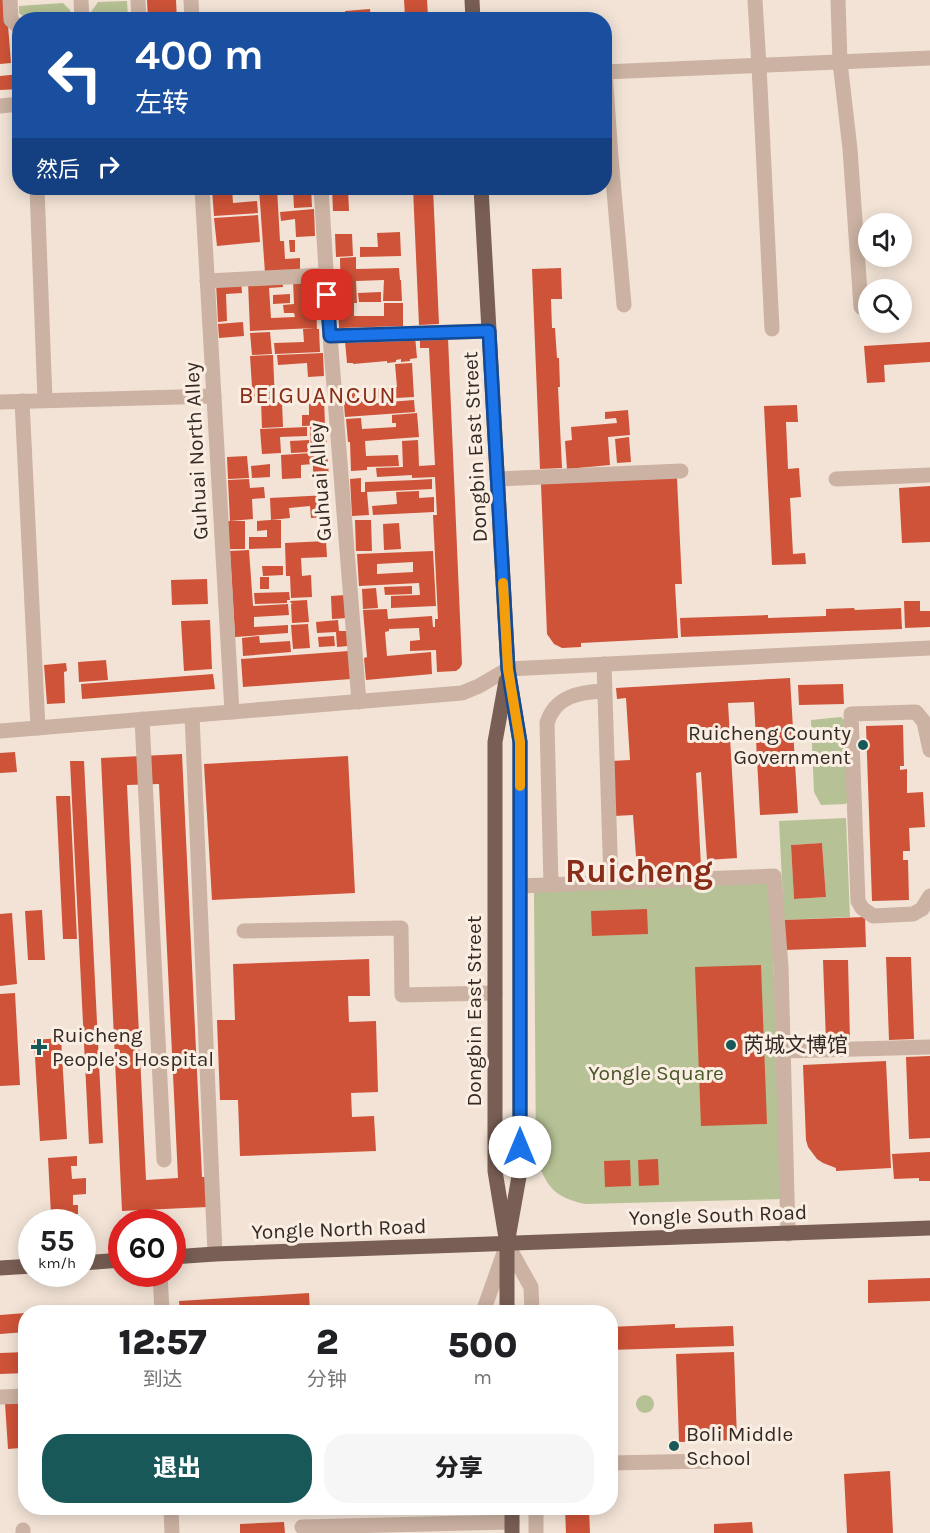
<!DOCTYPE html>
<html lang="zh">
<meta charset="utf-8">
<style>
body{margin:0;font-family:Karla,"Noto Sans SC",sans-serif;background:#f6f6f6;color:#202124;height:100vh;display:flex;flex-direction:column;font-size:22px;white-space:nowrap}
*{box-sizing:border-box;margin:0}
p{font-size:20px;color:#757577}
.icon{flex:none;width:33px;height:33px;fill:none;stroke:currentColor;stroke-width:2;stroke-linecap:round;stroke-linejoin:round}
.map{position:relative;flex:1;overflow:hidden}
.sheet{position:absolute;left:18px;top:1305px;width:600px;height:210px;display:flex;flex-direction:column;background:#fff;border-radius:24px;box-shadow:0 3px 15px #0003}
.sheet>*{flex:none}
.banner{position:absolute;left:12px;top:12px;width:600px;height:183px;border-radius:24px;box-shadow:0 3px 15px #0003;background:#1a4fa0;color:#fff;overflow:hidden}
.fabs{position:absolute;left:858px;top:213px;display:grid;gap:12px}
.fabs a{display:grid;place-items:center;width:54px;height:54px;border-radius:50%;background:#fff;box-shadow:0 3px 15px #0003;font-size:30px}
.speed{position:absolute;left:18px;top:1209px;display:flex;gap:12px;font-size:30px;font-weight:700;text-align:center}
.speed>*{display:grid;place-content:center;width:78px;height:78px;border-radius:50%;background:#fff;box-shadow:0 3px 15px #0003;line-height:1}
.speed small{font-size:15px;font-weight:400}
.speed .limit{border:9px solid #d22;background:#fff;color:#111}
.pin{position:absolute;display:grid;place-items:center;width:51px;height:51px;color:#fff;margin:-26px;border-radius:12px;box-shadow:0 3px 9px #0006}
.me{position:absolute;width:66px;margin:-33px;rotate:0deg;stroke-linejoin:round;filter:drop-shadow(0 0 4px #0008)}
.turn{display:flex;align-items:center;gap:21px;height:126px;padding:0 24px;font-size:27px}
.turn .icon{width:78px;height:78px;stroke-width:2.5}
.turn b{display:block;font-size:42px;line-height:51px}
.then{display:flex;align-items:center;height:57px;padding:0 24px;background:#0003;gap:12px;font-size:22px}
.eta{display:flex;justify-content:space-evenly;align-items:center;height:102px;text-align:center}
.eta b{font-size:36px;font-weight:800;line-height:42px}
.button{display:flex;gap:12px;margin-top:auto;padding:12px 24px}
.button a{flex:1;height:69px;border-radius:24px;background:#185859;color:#fff;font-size:24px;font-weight:800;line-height:69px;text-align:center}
.button a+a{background:#f6f6f6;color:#202124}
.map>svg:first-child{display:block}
.green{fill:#b6c295;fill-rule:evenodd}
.building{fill:#ce5338;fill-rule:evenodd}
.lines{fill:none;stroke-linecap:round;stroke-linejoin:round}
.minor{stroke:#cbb2a2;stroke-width:15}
.major{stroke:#785e54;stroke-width:15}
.route-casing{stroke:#114b97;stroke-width:15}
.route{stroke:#1a73e8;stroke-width:10}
.slow{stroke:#f59e0b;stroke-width:10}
.poi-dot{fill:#185859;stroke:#faeee2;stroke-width:2}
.labels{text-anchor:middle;stroke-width:6;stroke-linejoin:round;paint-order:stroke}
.street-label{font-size:21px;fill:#352925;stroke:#faeee2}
.poi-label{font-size:21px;fill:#352925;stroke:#faeee2;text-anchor:start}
.park-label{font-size:21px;fill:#475527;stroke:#faeee2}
.quarter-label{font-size:24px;letter-spacing:1.5px;fill:#892c18;stroke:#faeee2}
.town-label{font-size:33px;font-weight:bold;fill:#892c18;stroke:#faeee2}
</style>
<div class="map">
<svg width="930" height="1533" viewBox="0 0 930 1533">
<rect width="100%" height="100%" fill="#f2e3d6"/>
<g class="green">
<path d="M127 1 128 19H91V12L98 2Z"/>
<path d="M63 3 70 10 71 19H27L19 13V6Z"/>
<path d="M841 717 845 721 848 802 845 804 821 805 814 792 811 720Z"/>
<path d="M846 818 850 917 784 920 779 821ZM822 843 826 897 794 899 791 845Z"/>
<path d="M770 881 783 1199 585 1204C553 1197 546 1186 536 1156L534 891Z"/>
<circle cx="645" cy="1404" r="9"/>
</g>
<g class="building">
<path d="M0 0H6L11 63 0 64Z"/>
<path d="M147 0H176L177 20H148Z"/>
<path d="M404 0H427L428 16 405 17Z"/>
<path d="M370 9 371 20H346L345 11Z"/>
<path d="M387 16 388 20H372V17Z"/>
<path d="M20 74V89L0 90V76Z"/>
<path d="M232 188 233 203 257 201 258 213 214 216 212 190Z"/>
<path d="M259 188H277L280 241H284L285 259 300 258V271L265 273Z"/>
<path d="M279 188H311L312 207 294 208 293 189 279 190Z"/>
<path d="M332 188H348L349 211H333Z"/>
<path d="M413 188H433L439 324 419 325Z"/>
<path d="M314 209 315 236 296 237 295 219 281 221 280 212Z"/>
<path d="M258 215 260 242 217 246 214 218Z"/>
<path d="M400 232 401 256 360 257V247H378L377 233Z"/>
<path d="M335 234H352L353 256 336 257Z"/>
<path d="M289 240H295V252H290Z"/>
<path d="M356 257V269L399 268 400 280H401L402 301H383L384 280 356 281 357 303H354V316H384V303H403V326L339 328 338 304H341L340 258Z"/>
<path d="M561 268 562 299H551L552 328H555L557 358H559L560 387H558L562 468 540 469 532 269Z"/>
<path d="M315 279 317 329H319L320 352 275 354 274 343 304 342 303 329 314 328 250 331 248 282 282 280 283 287 269 288 271 318 295 317 294 313H284L283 305 294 304 293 280Z"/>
<path d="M241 281 242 293 226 294 227 321 218 322 216 282Z"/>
<path d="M381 292V302H359L358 293Z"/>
<path d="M290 294V303L273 304V295Z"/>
<path d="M243 322 244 336 219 338 218 324Z"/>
<path d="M270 332 272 354 252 355 250 333Z"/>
<path d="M415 336 417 358 410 359V361L401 362V359L396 360V362L387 363V361L353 364V363H347L345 341Z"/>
<path d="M420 336 448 338 462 664 460 668 456 671 437 672 436 650 410 651V641L420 640 419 628 389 629V631L385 632 387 656 431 652 432 674 366 680 364 658 367 657 363 610 387 609 388 619 432 616 433 627H435V619H438L433 515H437L435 477 412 478V475L377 477 376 468 403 467 402 441 418 440 419 466 435 465 429 348H420Z"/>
<path d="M930 342V362L884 365 885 382 867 383 864 346Z"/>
<path d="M323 353 324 376 308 377 307 363 278 365 277 355Z"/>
<path d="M273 355 275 402H282L283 427 262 428 261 402H253L250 356Z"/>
<path d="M412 363 414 397 396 398 395 387H397L395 364Z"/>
<path d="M393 388V397L376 399 375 389Z"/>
<path d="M363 389 364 404 414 400 415 412 345 417 343 390Z"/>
<path d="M324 399 325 425 302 426V415H309V400Z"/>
<path d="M797 405 798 422H786L788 469 799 468 801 497 790 498 793 554 805 553 806 564 772 565 764 406Z"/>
<path d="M628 410 630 435 608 437 610 465 567 469 565 441 572 440 571 427 617 423 616 418 605 419V412Z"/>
<path d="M417 413 419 437 365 441 366 456 398 455 399 466 367 467V470L351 471 350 442H348L346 419 361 418 362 429 396 427V423H392V415Z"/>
<path d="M326 426 327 451 311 452 310 427Z"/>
<path d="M307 427V436L280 437 281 453 262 454 260 429Z"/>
<path d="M629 437 631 462 617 463 615 439Z"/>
<path d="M309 440 310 452 291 453 290 441Z"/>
<path d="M327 452 329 477H313V464L301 465V478L282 479 281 455Z"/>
<path d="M247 456 249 478 228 479 227 457Z"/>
<path d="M270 464V477L252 478 251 466Z"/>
<path d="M361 478V492H365V482L416 480 432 479V489L367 492 369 515 352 516 350 479Z"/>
<path d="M677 478 682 584H675L678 638 581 643V647L562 648 554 644 547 634 541 484Z"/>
<path d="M249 479 250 488 264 487 265 498 252 499 253 519 230 521 228 480Z"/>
<path d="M930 486V542L902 543 899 488Z"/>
<path d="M419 491V498L434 497V512L373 515 372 506 397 504 396 492Z"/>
<path d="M328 495 329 517 311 518 310 506 289 508 290 518 271 520 270 498Z"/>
<path d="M270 520H281V548L249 549V537H267V530L257 531V521Z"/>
<path d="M355 520H371L372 551H356Z"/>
<path d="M228 521H245V549H229Z"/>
<path d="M399 523 401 549 384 550 383 524Z"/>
<path d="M326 541 327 557 301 558 302 576 311 575 312 597 291 598 290 576H286L285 543Z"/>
<path d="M249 550 253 606 288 604 289 615 254 617V627L288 625V633L235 637 230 551Z"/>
<path d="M433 551 436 606 391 608V596L420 595 419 583 359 586 357 554ZM413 562V572L377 574V564Z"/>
<path d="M262 566H283V575L263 576Z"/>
<rect x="260" y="577" width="9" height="12"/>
<path d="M207 579 208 604 172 605 171 580Z"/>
<path d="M412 586V594L385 595 384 587Z"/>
<path d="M376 588 378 608 363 609 362 589Z"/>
<path d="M289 592 290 600H287V603L255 604 254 593Z"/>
<path d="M346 595 348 618 332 619 331 596Z"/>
<path d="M307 600 309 622 292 623 291 604 293 603H291L290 601Z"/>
<path d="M904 601H920V611H930V627L905 628Z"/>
<path d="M854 608 855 610 901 608 902 629 681 637 680 618 768 615V618L826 616V609Z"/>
<path d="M210 620 212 669 184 671 181 621Z"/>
<path d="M338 620 339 631H347L348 646 337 647 336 632 317 633 316 622Z"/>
<path d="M308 624 310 648 293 649 291 625Z"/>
<path d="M259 636 260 643 290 641 291 652 243 656 242 638Z"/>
<path d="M334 636 335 646 319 647 318 637Z"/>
<path d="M349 651 351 679 243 687 241 659Z"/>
<path d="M106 660 108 680 79 682 78 662Z"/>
<path d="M66 663 67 671 64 672 65 703 47 704 44 665Z"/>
<path d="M213 674 215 689 82 699 81 684Z"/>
<path d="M790 678 798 813 760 815 754 702 728 703 737 858 707 860 701 772 696 773 701 866 637 870 633 815 614 816 611 761 630 760 626 698 617 699 616 688Z"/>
<path d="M843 684 844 704 799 705 798 685Z"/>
<path d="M903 725 904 766H900V770L907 769V793L923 792 925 827 909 828 910 851H903V860H908L909 900 872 901 866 726Z"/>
<path d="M15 752 17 772 0 773V753Z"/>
<path d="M182 754 202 1177H206L207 1207 122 1211 101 758ZM159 784 178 1178 146 1180 127 785Z"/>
<path d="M348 756 355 893 212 900 204 764Z"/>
<path d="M70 761H84L103 1143 89 1144Z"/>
<path d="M56 796H70L77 939H63Z"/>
<path d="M822 843 826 897 794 899 791 845Z"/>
<path d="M647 909 648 934 592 936 591 911Z"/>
<path d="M42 910 45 960H28L25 911Z"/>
<path d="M12 913 17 984 0 986V914Z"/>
<path d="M865 917 866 947 785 950 784 920Z"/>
<path d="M886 957H911L914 1039 889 1040Z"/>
<path d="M369 959 370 996H348L349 1022 376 1021 378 1092 351 1093 352 1117 374 1116 376 1151 240 1156 238 1100H220L217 1020H235L233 964Z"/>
<path d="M823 960H848L850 1040 826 1041Z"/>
<path d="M761 965 767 1124 701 1126 695 967Z"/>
<path d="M15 993 20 1085 0 1086V994Z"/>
<path d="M61 1038 67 1139 40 1141 34 1040Z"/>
<path d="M930 1056V1138L909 1139 906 1057Z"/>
<path d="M886 1061 891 1168 836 1171V1168L823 1163 817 1159 808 1147 806 1140 803 1065Z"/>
<path d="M930 1152V1181H919V1178L894 1179 892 1154Z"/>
<path d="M77 1156V1166H71L72 1179 86 1178V1194L73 1195V1205H78V1214L51 1215 48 1158Z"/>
<path d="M658 1159 659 1185 639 1186 638 1160Z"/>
<path d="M630 1160 631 1186 605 1187 604 1161Z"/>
<path d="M930 1278V1301L868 1303V1280Z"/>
<path d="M309 1293 310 1312H180L179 1301Z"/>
<path d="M134 1306 135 1312H63V1311Z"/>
<path d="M26 1313V1332L0 1334V1315Z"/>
<path d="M675 1324V1328L733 1326 734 1346 610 1350V1327Z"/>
<path d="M26 1352V1373L0 1374V1353Z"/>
<path d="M734 1352 737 1440 679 1442 676 1354Z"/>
<path d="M26 1401V1418L18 1419 20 1448 8 1449 5 1403Z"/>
<path d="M890 1471 893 1533H847L844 1474Z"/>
<path d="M565 1508H589L590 1533H566Z"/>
<path d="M284 1522 285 1533H240V1524Z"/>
<path d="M752 1522 753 1533H714V1524Z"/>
</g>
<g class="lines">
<g class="minor">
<path d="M10 0 11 20 20 28"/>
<path d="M81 0 82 20"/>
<path d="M138 0 139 20"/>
<path d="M191 0 192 20"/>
<path d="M755 0 759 66 772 329"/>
<path d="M838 0 840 62 850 149 861 307"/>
<path d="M604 72 930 58"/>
<path d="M605 72 611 157 624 305"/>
<path d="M0 106 20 104"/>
<path d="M37 188 45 400"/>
<path d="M202 188 232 712"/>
<path d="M321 188 330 336 359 702"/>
<path d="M207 281 326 275"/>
<path d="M330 336 489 331"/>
<path d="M22 401 38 728"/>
<path d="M0 402 214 396"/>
<path d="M497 479 681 471"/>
<path d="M836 479 930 475"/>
<path d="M604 664 611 883"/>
<path d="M192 715 215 1254"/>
<path d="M142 719 164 1160"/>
<path d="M0 731 462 693 479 686 508 669 930 648"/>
<path d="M930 750 924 722 916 712 851 714 858 901 862 908 873 916 913 914 922 909 930 896"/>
<path d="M551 885 547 723C555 696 580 692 604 691"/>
<path d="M520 886 774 876 781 967 788 1234"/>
<path d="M244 931 401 928 402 995 495 993"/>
<path d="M783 1051 930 1047"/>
<path d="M507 1244 531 1287 532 1312"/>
<path d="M160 1274 162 1312"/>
<path d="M483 1312 506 1247"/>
<path d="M0 1397 26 1396"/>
<path d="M610 1463 710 1461"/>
<path d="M171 1508 172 1533"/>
<path d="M536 1508V1533"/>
<path d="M302 1527 512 1522"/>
<path d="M23 1530V1533"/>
</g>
<g class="major">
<path d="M472 0 473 20"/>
<path d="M481 188 508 669 520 742V1171L507 1244"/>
<path d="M506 681 495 742V1171L507 1244V1312"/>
<path d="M172 1257 215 1254 930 1228"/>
<path d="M82 1263 122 1260"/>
<path d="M0 1268 32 1266"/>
<path d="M512 1508V1533"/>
</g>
</g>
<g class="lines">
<g class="route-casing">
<path id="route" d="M327 295 330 336 489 331 508 669 520 742V1147"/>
</g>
<use href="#route" class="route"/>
<path class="slow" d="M503 583 508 669 520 742V786"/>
</g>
<g class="poi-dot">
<circle cx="863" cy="745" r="6"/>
<circle cx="731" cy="1045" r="6"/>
<path d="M36 1038h6v6h6v6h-6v6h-6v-6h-6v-6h6z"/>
<circle cx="674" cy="1446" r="6"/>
</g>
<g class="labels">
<g class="street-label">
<text transform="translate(475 447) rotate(-93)" y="7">Dongbin East Street</text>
<text transform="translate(196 451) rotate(-93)" y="7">Guhuai North Alley</text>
<text transform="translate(320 482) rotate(-94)" y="7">Guhuai Alley</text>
<text transform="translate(474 1011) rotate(-90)" y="7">Dongbin East Street</text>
<text transform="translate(718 1215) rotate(-2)" y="7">Yongle South Road</text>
<text transform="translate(339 1229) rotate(-2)" y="7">Yongle North Road</text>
</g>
<g class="poi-label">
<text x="851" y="740" text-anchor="end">Ruicheng County<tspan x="851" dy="24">Government</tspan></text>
<text x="52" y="1042">Ruicheng<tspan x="52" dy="24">People's Hospital</tspan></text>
<text x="743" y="1052">芮城文博馆</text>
<text x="686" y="1441">Boli Middle<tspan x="686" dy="24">School</tspan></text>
</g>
<g class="park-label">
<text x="656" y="1080">Yongle Square</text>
</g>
<g class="quarter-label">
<text x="318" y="403">BEIGUANCUN</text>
</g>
<g class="town-label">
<text x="639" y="882">Ruicheng</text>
</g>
</g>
</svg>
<div class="fabs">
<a><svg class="icon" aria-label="sound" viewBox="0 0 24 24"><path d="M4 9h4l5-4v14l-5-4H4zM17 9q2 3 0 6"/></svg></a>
<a><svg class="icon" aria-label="search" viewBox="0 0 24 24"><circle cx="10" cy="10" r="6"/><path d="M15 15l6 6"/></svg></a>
</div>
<div class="speed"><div>55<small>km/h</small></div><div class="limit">60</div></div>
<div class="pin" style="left:327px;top:295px;background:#d93025"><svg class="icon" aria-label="arrive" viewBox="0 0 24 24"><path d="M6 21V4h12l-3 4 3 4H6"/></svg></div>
<svg class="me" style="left:520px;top:1147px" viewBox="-20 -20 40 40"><circle r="19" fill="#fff"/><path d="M0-13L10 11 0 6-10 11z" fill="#1a73e8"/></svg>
<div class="banner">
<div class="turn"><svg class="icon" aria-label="left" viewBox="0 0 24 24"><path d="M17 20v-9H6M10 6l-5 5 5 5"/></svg><div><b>400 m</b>左转</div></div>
<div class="then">然后<svg class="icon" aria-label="right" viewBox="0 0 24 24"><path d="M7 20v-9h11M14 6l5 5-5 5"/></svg></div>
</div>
<section class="sheet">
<div class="eta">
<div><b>12:57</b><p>到达</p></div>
<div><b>2</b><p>分钟</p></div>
<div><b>500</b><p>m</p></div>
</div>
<div class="button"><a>退出</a><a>分享</a></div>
</section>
</div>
